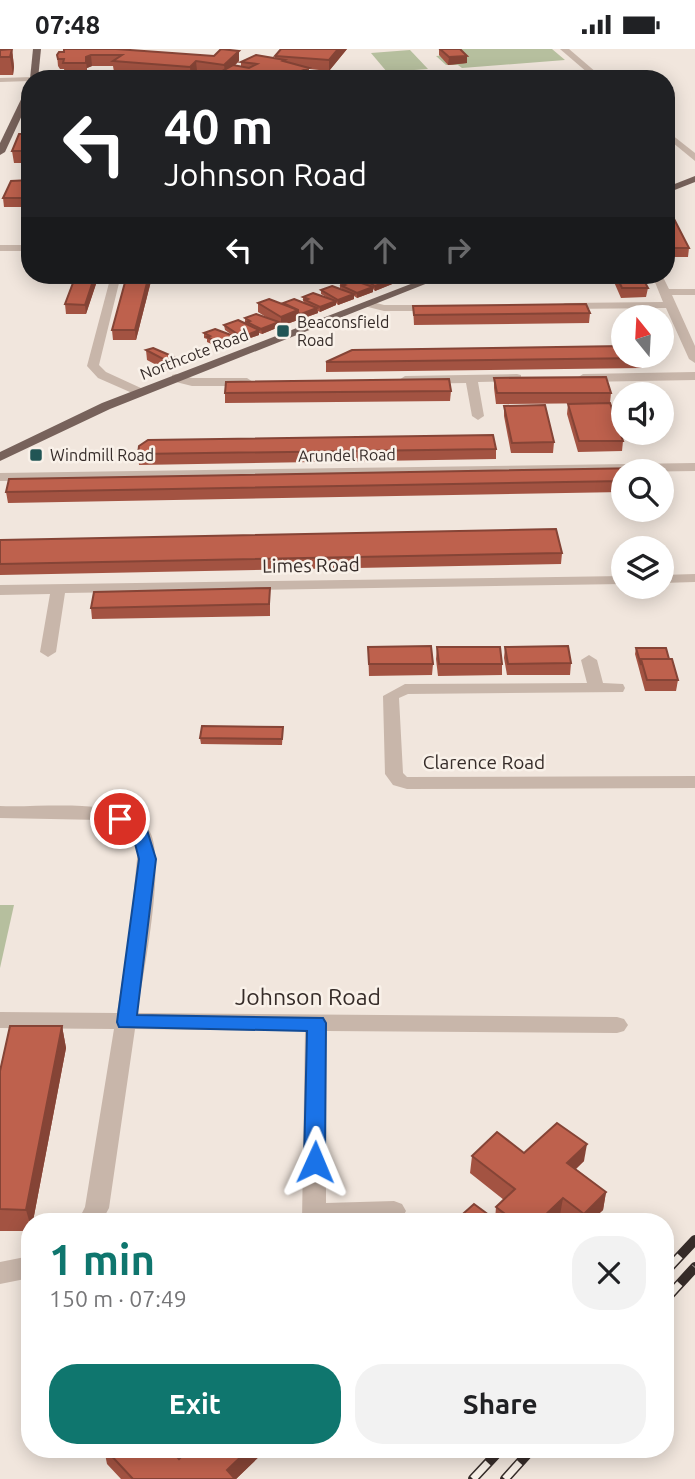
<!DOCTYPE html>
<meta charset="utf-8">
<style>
body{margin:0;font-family:Ubuntu,sans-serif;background:#f2f2f2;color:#202124;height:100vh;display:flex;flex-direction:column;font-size:26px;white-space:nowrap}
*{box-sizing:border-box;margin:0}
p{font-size:23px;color:#757577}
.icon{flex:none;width:38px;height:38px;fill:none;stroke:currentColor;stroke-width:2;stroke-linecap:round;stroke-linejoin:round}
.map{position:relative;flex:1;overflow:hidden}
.details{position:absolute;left:21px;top:1164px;width:653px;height:245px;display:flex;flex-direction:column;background:#fff;border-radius:28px;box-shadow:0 4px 18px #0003}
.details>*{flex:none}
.top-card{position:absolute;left:21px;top:21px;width:654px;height:214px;border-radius:28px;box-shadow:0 4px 18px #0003;background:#202124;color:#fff;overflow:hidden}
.needle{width:46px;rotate:342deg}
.tools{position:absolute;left:611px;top:256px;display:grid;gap:14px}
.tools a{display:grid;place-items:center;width:63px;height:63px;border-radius:50%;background:#fff;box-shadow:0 4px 18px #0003;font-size:35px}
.pin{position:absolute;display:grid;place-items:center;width:60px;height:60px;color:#fff;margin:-30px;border:4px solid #fff;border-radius:50%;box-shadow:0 2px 7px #0007}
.me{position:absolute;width:77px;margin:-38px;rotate:1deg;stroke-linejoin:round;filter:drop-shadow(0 0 5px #0008)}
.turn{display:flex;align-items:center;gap:24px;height:147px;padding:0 28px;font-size:32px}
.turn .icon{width:91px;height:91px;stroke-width:2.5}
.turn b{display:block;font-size:49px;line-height:60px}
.lanes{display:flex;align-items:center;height:66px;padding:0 28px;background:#0003;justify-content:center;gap:35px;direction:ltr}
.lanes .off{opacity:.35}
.round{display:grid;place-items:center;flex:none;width:74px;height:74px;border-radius:28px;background:#f2f2f2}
.head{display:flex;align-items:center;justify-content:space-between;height:119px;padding:0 28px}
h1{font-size:42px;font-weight:700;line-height:52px;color:#0f766e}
.action{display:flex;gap:14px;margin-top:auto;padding:14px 28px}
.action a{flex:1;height:80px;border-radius:28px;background:#0f766e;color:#fff;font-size:28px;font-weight:700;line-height:80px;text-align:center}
.action a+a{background:#f2f2f2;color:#202124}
.status{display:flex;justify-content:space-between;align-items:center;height:49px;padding:0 35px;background:#fff;direction:ltr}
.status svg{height:19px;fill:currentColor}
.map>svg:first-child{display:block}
.green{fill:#b6bf9e}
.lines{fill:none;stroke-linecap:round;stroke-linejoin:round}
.street{fill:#c8b6aa;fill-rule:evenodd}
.primary{fill:#77625b;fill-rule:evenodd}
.rail-casing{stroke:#362c29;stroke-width:10}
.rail{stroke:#f9f1e9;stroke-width:7;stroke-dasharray:22;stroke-linecap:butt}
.wall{fill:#a35342}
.shaded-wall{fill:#854436}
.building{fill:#be614d;stroke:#854436;stroke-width:2}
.route{fill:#1a73e8;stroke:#114b97;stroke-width:2}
.poi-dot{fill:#215555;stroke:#f9f1e9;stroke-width:2.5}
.labels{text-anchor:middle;stroke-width:5;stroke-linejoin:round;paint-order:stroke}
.far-poi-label{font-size:16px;fill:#362c29;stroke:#f9f1e9;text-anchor:start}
.far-street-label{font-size:16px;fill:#362c29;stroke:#f9f1e9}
.street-label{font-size:19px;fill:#362c29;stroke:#f9f1e9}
.near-street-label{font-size:23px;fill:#362c29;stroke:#f9f1e9}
</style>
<div class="status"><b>07:48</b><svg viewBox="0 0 49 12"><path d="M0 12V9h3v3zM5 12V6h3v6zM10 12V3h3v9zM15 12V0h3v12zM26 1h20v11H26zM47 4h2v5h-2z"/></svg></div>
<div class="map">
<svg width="695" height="1430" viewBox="0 0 695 1430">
<rect width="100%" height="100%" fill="#f1e6dd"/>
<g class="green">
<path d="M456 0H552L565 11 462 19 458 16H446L436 7 460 5Z"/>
<path d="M410 1 428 20 387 23 371 4Z"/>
<path d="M0 856H14L0 919Z"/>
</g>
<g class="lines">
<g class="street">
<path d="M560 0H569L604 30H595Z"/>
<path d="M33 28 30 32 0 33V29Z"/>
<path d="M667 82 695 104V112L667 89Z"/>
<rect x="0" y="196" width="30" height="6"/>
<path d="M411 226H425L434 231 429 234Z"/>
<path d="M652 226H662L669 240H695V246H672L695 297V314L689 310 666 259 565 260 559 257 565 254 663 253Z"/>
<path d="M114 231 119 234 99 316 106 323 143 340V346L139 347 98 329 87 317 109 234Z"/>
<path d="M368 252 384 256H435L441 259 435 262H384L364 257 362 255Z"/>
<path d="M695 323V331L583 333 577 329 583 325Z"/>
<path d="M176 325 192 329H247L253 333 247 337H192L172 332V326Z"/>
<path d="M517 325 521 326V332L478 333 484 367 478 371 472 367 466 334 405 335 399 331 405 327Z"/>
<path d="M695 414V422L0 432V424Z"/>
<path d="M695 525V533L662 534V526Z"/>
<path d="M623 527V535L65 544 56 603 48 608 40 603 50 545 0 546V536Z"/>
<path d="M589 606 597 611 603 634 623 635 625 639 623 643 408 645 399 649 403 724 407 728 695 727V739L407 740 393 736 385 725 383 647 405 635 587 634 581 611Z"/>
<path d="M0 757C33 758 69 754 103 759 116 761 143 771 150 783 166 812 143 927 137 964L617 968 624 970 628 976 624 982 617 984 326 982V1154L394 1152 402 1155 406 1162 402 1169 387 1172H302L305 982 135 980 109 1159 102 1172H78L85 1158 114 980 0 979V963L117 964 130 879 138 800 133 787 101 771 0 769Z"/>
<path d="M30 1207V1229L0 1235V1213Z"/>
</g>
<g class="primary">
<path d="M33 0H41L38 30H30Z"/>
<path d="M30 38V49L5 103 0 106V94L26 40Z"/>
<path d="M695 127V133L667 144V138Z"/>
<path d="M434 226H448L110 360 0 412V403L102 354Z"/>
</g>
<g class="rail-casing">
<g id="rail">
<path d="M665 1223 695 1191"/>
<path d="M665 1251 695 1218"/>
<path d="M473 1430 501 1400"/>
<path d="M505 1430 532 1400"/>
</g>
</g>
<use href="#rail" class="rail"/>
</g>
<g class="wall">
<path d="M12 0 14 18 13 26H0V1Z"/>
<path d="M64 0H123V1L214 7 239 2V12L235 16 241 18V13L275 9V7L347 0 329 22 309 20V24L334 30H222V26L197 22 191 28 114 23 113 17H92L87 19V24L65 25 64 20H60L58 17 57 6 64 3Z"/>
<path d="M439 0H460L467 7V14L448 16 439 6Z"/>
<path d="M30 74V114H14L12 102 24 85 23 81Z"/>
<path d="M30 131 26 158H4L3 149Z"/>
<path d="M667 164 689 199 688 208H667Z"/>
<path d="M610 226H641L648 239 646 248 621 249 614 233 615 227H611Z"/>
<path d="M358 227 407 229 375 242 373 240V243L357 249 354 247V250L338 256 336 254V256L320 263 318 262V264L301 270 298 269V271L281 277 279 276V278L262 285 259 284V286L242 292 239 290V294L222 300 207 293V290L204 289V284L232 286 225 281 224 276 245 274V269L269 270 258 263V254L283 256V254L306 255 303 252V248H326L321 245V241L342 240 340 239V234H362L358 232Z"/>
<path d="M97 232 86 265H66L65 255Z"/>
<path d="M151 232 136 291H113L112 281Z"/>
<path d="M413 257 590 264 589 274 414 276Z"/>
<path d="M153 299 175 318 166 321 147 311 146 301Z"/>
<path d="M643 309 642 319 326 323V313Z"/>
<path d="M494 329 611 344 610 354 496 355 494 339Z"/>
<path d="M451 342 450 352 225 354V344Z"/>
<path d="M568 355 623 392 622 402 578 403 567 365Z"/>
<path d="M504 357 554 393 553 404H511L504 367Z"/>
<path d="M496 400V410L139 416 138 405Z"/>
<path d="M623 422V443L8 454 6 443Z"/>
<path d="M0 491 562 504 561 515 0 526Z"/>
<path d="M270 539V567L92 570 91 559Z"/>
<path d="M368 598 433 615 432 626 369 627Z"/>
<path d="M437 598 502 615V626L438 627 436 610Z"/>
<path d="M505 598 571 614 570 626H507L504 609Z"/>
<path d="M636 599 669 610 678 631 676 642H645L635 605Z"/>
<path d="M283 678 282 696 201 695 200 689Z"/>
<path d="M62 977 66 999 33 1172H30V1182H0V1022Z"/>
<path d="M524 1104 584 1112 576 1120 606 1143 603 1161 591 1172H568L560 1166 554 1172H455L495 1171 496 1158 504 1151 470 1124 472 1107Z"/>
<path d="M104 1400H170L179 1410 189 1400H267L236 1430H121L107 1415Z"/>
<path d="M286 1400H304L295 1409Z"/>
</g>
<g class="shaded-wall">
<path d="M12 0 14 18 13 26 10 8Z"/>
<path d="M338 0H347L329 22V11Z"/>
<path d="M239 2V12L228 23H225L224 16Z"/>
<path d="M91 6 92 17 87 19V24L86 8Z"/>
<path d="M467 7V14L448 16 449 8Z"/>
<path d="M196 12 197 22 191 28 190 18Z"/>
<path d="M262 22 263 30H250V28Z"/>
<path d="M30 138V149L26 158 25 149Z"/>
<path d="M95 226H96L97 232 86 265 85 256Z"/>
<path d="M149 226H150L151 232 136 291 135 281Z"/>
<path d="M404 226H407V229L375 242V237Z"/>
<path d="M373 238V243L357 249V244Z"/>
<path d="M354 245V250L338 256V251Z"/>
<path d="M336 252V256L320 263V258Z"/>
<path d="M317 259 318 264 301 270V265Z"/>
<path d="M298 261V271L281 277V268Z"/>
<path d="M279 273V278L262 285 261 280Z"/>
<path d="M259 281V286L242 292V288Z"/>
<path d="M239 289V294L222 300 221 295Z"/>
<path d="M174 308 175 318 166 321 165 311Z"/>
<path d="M62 977 66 999 33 1172H30V1175L26 1161Z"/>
<path d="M587 1095 584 1112 564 1131 567 1114Z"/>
<path d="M606 1143 603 1161 591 1172H583L584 1165Z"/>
<path d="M563 1149 560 1166 554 1172H539Z"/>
<path d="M249 1400H267L236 1430 227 1421Z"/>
<path d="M294 1400H304L295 1409Z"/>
</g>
<g class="building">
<path d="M12 0 10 8H0V1Z"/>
<path d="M64 0H116L214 7 221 0 239 2 224 16 196 12 190 18 113 12 122 6H91L86 8V14H63L64 10H58L57 6 59 3H64Z"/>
<path d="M281 0H338L329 11 275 7Z"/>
<path d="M440 0H460L467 7 449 8Z"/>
<path d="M256 6 285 11 283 12 309 19 301 22 334 30H296L299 29 287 25 262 22 250 28 222 22 233 16 249 19 257 15 241 13Z"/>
<path d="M26 74H30V81H23Z"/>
<path d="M19 85H30V102H12Z"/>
<path d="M30 131V138L25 149H3L11 132Z"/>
<path d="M667 164H671L689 199H667Z"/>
<path d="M76 226H95L85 256 65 255Z"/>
<path d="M127 226H149L135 281H112Z"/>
<path d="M367 226H404L375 237 358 227Z"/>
<path d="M616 226H641L648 239H622Z"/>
<path d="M350 230 373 238 357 244 342 237 345 236 340 234Z"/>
<path d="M332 237 354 245 338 251 321 241Z"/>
<path d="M313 244 336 252 320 258 305 251 308 250 303 248Z"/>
<path d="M269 250 298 261 281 268 258 254Z"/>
<path d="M294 250 317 259 301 265 298 264V261L283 254Z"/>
<path d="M586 255 590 264 414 266 413 257Z"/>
<path d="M256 265 279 273 261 280 247 273 250 272 245 269Z"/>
<path d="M238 271 259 281 242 288 224 276Z"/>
<path d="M215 280 239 289 221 295 207 288 210 287 204 284Z"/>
<path d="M623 297V306H642L643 309 326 313 352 301Z"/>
<path d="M153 299 174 308 165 311 146 301Z"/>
<path d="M606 328 611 344H497L494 329Z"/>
<path d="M449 330 451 342 225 344 226 333Z"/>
<path d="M610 354 623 392H579L568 355Z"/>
<path d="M545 356 554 393 512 394 504 357Z"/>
<path d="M493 386 496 400 138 405 139 397 148 391Z"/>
<path d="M644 419 645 422H623V432L6 443 9 430Z"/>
<path d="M556 480 562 504 0 515V491Z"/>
<path d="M270 539 269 555 91 559 94 543Z"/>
<path d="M431 597 433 615H369L368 598Z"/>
<path d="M568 597 571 614 508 615 505 598Z"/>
<path d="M437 598H500L502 615H439Z"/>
<path d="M636 599H666L669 610H641V616Z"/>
<path d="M641 610H672L678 631H647Z"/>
<path d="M202 677 283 678 282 690 200 689Z"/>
<path d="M10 977H62L26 1161 0 1160V1022Z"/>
<path d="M557 1074 587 1095 567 1114 606 1143 584 1165 563 1149 539 1172H514L496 1158 515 1140 472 1107 497 1083 524 1104Z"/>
<path d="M474 1155 497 1172H455Z"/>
<path d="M411 1166 419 1172H404Z"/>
<path d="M105 1400H170L179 1410 189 1400H249L227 1421 235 1430H133Z"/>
</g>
<path class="route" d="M120 764 147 781 156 810 137 966 323 969 326 974 325 1113 322 1119 315 1122 307 1119 304 1113 307 982 119 978 117 973 139 810 133 787 112 770Z"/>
<g class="poi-dot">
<rect x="276" y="275" width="14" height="14" rx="3.5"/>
<rect x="29" y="399" width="14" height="14" rx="3.5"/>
</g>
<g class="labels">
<g class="far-poi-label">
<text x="297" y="279">Beaconsfield<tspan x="297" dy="18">Road</tspan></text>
<text x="50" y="412">Windmill Road</text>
</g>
<g class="far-street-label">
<text transform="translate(194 305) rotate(-21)" y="6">Northcote Road</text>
<text transform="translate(347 406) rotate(-1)" y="6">Arundel Road</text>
</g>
<g class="street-label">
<text transform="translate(311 516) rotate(-1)" y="7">Limes Road</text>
<text x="484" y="720">Clarence Road</text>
</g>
<g class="near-street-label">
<text x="308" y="956">Johnson Road</text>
</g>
</g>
</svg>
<div class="tools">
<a><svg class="needle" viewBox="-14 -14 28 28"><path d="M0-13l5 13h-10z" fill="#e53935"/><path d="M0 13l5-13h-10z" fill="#757577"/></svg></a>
<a><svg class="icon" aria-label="sound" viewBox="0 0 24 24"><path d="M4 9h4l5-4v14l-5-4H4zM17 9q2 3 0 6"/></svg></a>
<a><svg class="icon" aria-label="search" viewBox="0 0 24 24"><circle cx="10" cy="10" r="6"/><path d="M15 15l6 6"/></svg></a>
<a><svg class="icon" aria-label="layers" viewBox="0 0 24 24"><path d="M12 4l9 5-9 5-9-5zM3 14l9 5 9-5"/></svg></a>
</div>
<div class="pin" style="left:120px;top:770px;background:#d93025"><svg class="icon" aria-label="arrive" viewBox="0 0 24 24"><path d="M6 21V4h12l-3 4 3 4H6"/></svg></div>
<svg class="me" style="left:315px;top:1113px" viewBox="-20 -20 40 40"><path d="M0-17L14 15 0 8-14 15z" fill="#1a73e8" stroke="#fff" stroke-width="4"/></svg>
<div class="top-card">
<div class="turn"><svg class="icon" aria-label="left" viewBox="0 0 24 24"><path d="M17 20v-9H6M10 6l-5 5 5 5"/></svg><div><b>40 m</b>Johnson Road</div></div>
<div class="lanes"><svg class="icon" aria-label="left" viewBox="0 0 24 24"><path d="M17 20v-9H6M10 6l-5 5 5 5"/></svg><svg class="icon off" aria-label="ahead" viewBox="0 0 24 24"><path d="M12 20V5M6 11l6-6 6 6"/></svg><svg class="icon off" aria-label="ahead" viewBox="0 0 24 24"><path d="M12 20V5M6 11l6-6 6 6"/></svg><svg class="icon off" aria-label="right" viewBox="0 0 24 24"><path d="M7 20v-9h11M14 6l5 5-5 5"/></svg></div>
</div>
<section class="details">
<div class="head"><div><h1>1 min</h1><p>150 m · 07:49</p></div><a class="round"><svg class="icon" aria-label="close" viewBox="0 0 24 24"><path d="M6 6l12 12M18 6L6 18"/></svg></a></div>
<div class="action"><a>Exit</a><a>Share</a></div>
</section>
</div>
